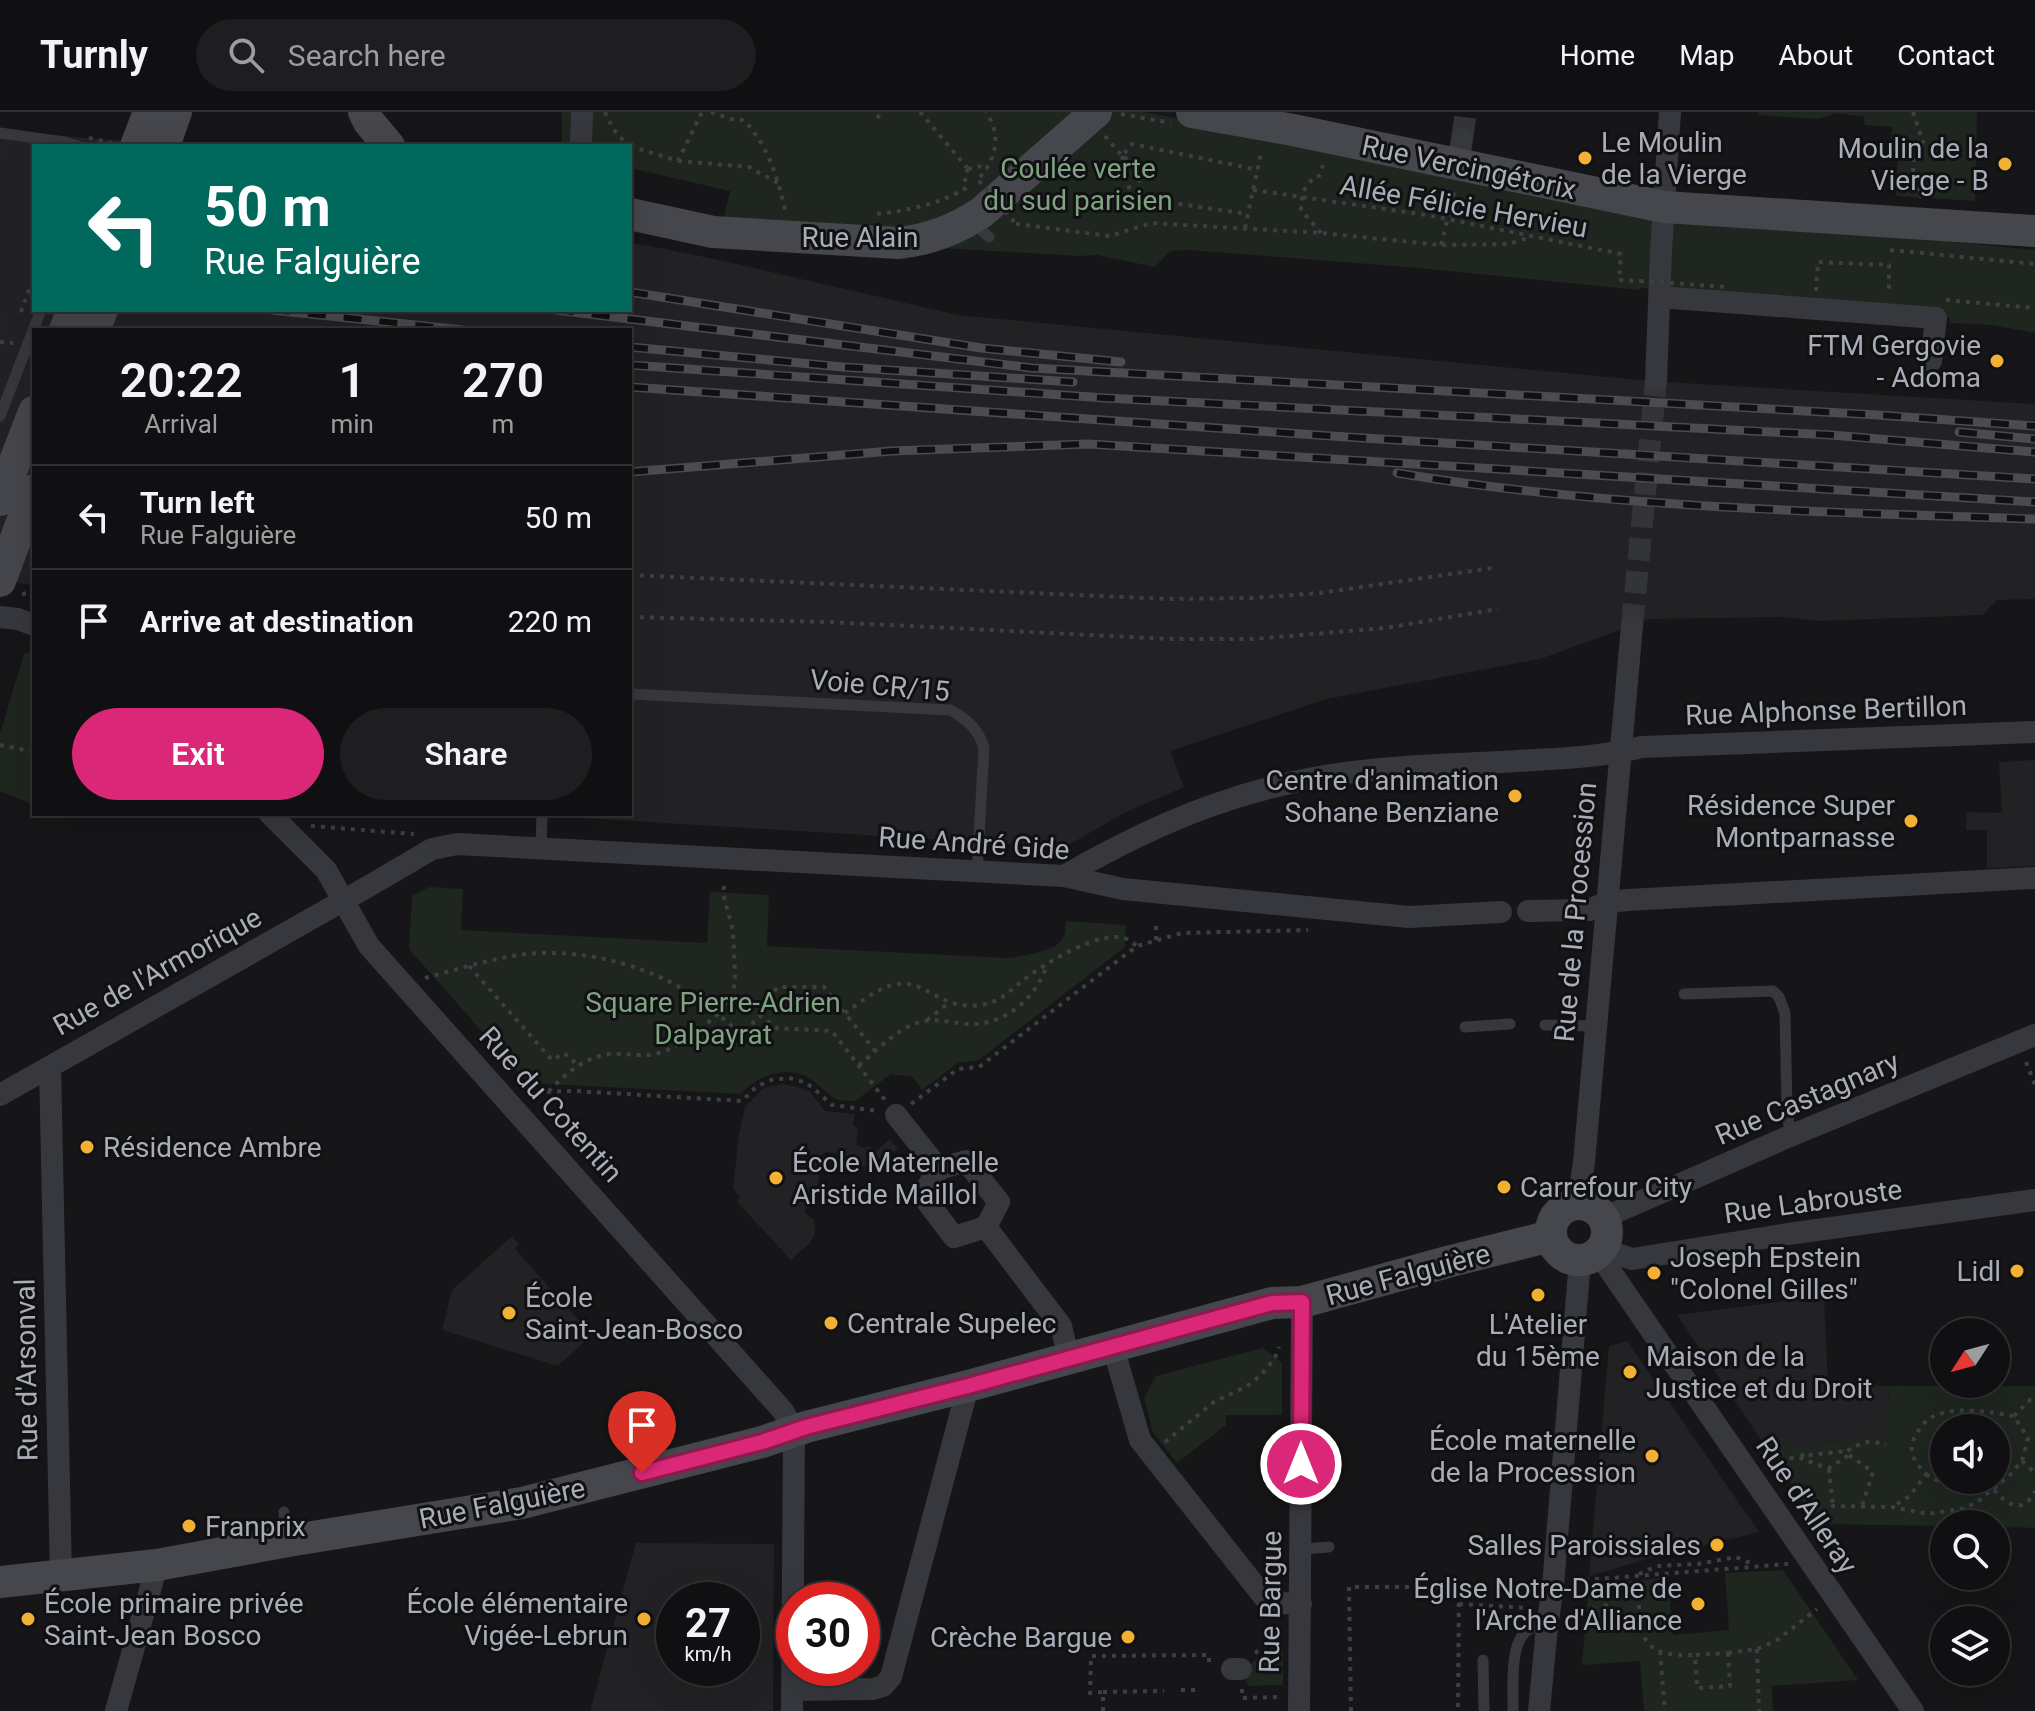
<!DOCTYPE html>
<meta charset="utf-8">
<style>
body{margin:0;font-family:Roboto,sans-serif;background:#1e1e20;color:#f1f3f6;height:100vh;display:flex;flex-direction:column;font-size:30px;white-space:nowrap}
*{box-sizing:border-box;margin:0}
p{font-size:26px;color:#9c9d9f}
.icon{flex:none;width:44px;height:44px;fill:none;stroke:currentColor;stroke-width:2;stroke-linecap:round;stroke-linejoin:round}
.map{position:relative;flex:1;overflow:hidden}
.sheet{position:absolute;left:32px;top:216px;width:600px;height:488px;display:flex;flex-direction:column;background:#101012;border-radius:0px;box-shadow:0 8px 32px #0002,0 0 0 2px #303032}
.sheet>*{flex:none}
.guide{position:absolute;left:32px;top:32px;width:600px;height:168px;border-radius:0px;box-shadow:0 8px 32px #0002,0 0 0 2px #303032;background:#00695c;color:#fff;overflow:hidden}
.needle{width:52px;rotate:234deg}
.controls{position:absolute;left:1930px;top:1206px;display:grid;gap:16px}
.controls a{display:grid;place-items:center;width:80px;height:80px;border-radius:50%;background:#101012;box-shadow:0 8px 32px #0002,0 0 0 2px #303032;font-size:40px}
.speed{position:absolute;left:656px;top:1470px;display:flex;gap:16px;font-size:40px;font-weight:700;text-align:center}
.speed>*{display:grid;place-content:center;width:104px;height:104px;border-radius:50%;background:#101012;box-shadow:0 8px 32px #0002,0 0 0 2px #303032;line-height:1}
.speed small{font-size:20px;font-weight:400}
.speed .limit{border:12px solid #d22;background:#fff;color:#111}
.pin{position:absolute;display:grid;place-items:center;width:68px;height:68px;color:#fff;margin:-82px -34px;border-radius:50% 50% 50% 0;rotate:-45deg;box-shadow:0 0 8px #0007}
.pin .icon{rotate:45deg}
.me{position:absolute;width:88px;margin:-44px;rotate:0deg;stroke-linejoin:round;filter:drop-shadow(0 0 6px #0008)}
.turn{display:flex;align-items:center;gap:28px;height:168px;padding:0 40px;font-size:36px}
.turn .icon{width:104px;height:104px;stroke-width:2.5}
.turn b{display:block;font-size:56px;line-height:68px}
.eta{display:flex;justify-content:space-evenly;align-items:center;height:136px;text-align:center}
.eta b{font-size:48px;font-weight:600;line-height:56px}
.primary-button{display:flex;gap:16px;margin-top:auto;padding:16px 40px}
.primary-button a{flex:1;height:92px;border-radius:48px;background:#db2777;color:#fff;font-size:32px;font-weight:600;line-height:92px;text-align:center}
.primary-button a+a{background:#1e1e20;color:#f1f3f6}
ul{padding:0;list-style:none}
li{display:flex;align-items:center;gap:24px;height:104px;padding:0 40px;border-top:2px solid #303032}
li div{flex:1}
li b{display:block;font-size:30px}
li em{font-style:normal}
header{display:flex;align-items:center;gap:48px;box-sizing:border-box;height:112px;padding:0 40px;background:#101012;border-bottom:2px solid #303032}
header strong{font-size:38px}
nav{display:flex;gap:44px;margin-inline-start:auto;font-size:28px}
.search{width:560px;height:72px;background:#1e1e20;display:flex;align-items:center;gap:20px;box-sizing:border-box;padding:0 28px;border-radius:44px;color:#9c9d9f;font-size:30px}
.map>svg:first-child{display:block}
.built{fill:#222225;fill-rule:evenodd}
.green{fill:#1e261f;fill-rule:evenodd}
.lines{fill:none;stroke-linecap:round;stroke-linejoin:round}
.street-tunnel{stroke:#333438;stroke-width:22;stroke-dasharray:22 11;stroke-linecap:butt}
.path{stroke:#3d3f44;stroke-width:4;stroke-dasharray:4 6;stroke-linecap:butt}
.lane{stroke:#37383d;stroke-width:11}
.street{stroke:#37383d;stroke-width:22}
.secondary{stroke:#45474d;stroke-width:32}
.rail-casing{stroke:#4a4c52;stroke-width:9}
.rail{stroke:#111113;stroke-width:6;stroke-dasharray:18;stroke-linecap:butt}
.path-bridge{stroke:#3d3f44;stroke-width:4;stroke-dasharray:4 6;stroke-linecap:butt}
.route-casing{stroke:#8e194d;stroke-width:20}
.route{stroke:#db2777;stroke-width:14}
.poi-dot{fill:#f2b134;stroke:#111113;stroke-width:3}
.labels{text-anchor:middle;stroke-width:6;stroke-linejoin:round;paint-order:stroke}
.poi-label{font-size:28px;fill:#a8adb8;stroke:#111113;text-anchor:start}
.street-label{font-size:28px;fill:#a8adb8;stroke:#111113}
.park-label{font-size:28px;fill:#7fa381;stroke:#111113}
</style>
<header>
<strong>Turnly</strong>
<div class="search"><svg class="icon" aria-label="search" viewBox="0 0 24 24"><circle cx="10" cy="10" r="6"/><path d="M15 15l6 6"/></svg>Search here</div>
<nav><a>Home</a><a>Map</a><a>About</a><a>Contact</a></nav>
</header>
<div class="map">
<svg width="2035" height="1599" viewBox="0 0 2035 1599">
<rect width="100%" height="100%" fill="#161618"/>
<g class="built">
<path d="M0 19 189 34H34V198H630V130L719 148 958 203 1650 269 2035 292V487L1997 488 1982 503 1818 509 1783 505 1650 507 1540 547 1326 587 1170 639 1184 675 1124 701 1065 735 548 704V702H630V218H34V473L0 468Z"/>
<path d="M2035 648V754L1987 756V718H1966L1967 700 2002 701 1999 650Z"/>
<path d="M782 972 798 975 810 980 825 999 855 1002 853 1012 858 1017 856 1033 866 1036 869 1034 875 1040 890 1027 898 1037 890 1042 888 1040 868 1055 859 1054V1049L841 1047V1044L839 1042 826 1040 821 1043 816 1088 812 1093 806 1096 805 1101 814 1108 815 1116 814 1124 810 1131 791 1148 737 1090 741 1086 733 1077 739 1022 745 995 764 976Z"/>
<path d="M512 1124 519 1132 515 1137 592 1223 558 1254 442 1218 452 1178Z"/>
<path d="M1824 1184 1828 1272 1889 1274 1888 1297H1885L1887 1323 1768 1338 1677 1203Z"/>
<path d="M1627 1229 1759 1420 1651 1446 1589 1464 1609 1234Z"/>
<path d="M636 1431 774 1432 773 1599H590ZM742 1488V1556H674V1488Z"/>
</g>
<g class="green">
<path d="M562 0H1144L1661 100 2035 138V221L1992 213 1950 211V206L1881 197 1640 176 1639 178 1418 156 1189 138 1170 139 1155 155 1097 143 1078 144 720 123 730 79 630 56V34H562Z"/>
<path d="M1758 0H1977L1975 89 1896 84 1898 36 1891 35 1892 15 1865 13 1864 5 1836 1 1818 7 1757 3Z"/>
<path d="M29 540 34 543V693L0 679V622L23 545 25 541Z"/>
<path d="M429 775 463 777 461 818 707 831 710 780 769 783 767 834 1009 846C1022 844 1052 840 1061 829 1066 824 1065 816 1066 809L1126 813 1125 835 979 948 958 951 922 978 913 965 891 962 855 989C850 989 841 989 836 987 829 984 818 972 811 967 787 952 758 963 741 982L528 971 409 837 412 784Z"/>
<path d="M1263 1236 1282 1251V1303H1226V1313L1177 1351 1153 1320 1144 1286 1156 1264Z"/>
<path d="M1889 1274H2035V1416L1996 1415V1412H1944V1414L1819 1412 1768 1338 1887 1323 1885 1297 1888 1296ZM1944 1316H1996V1368H1944Z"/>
<path d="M1783 1458 1858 1568 1772 1574 1773 1599H1644L1640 1549 1582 1553 1589 1472 1668 1466 1673 1523 1729 1518 1725 1461Z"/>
<path d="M1274 1533H1279L1283 1537V1573L1249 1574 1247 1571 1246 1556Z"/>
</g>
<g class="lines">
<g class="street-tunnel">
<path d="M1462 27 1466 0"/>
<path d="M1632 514 1656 269"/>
</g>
<g class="path">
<path d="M605 0 613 17 628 34"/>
<path d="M711 0 730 7 744 8C770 37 777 65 786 101"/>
<path d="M920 0 968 57"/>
<path d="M1913 0 1923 30C1907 52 1913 61 1921 86"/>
<path d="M1121 2 1171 11"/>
<path d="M877 6 882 0"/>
<path d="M1105 24 1122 44 1132 32 1258 58"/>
<path d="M89 26 112 31"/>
<path d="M630 34 678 49 702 0"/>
<path d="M1122 44 1131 85 1248 102"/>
<path d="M1124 45 1134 52 1133 64 1141 70"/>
<path d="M678 49 749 55 778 71"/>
<path d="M968 57 979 54 985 59"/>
<path d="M968 57 964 66 969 74"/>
<path d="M980 65C997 46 1001 21 986 0"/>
<path d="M1253 78 1427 103 1621 142 1619 168 1640 169"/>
<path d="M877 102C911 98 941 92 971 73"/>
<path d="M1016 112 1110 124 1151 111 1321 121 1441 133 1508 132 1531 125"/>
<path d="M1245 116 1261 41"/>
<path d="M1321 121 1301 98C1301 83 1304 74 1316 64H1319L1323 53"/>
<path d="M1441 133 1455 77"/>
<path d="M1890 138 2035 152"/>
<path d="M1816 179 1818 150 1889 153V183"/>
<path d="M1946 188 2035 196"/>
<path d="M21 200 34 164"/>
<path d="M0 230 13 231"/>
<path d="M630 463 1167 487 1251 486 1320 481 1492 456"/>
<path d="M22 482 34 480"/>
<path d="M630 505 827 510 1170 527H1253L1385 516 1498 497"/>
<path d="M0 633 34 640"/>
<path d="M311 714 414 722"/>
<path d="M724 774 723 781 733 819 735 863 733 884 718 902 741 922 760 904 777 916 832 919 885 988"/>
<path d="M1156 828V808"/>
<path d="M469 854 552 948 564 941 578 953"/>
<path d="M425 866C459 857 492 846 527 842 574 837 630 849 672 871 688 879 703 891 718 902 699 918 680 936 655 942 641 945 626 941 612 942 585 944 567 961 549 979"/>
<path d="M845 901C861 890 879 874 899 872 920 870 932 884 950 890 962 895 980 895 992 890 1004 886 1012 877 1022 869 1043 853 1100 816 1127 827 1131 829 1134 832 1137 834"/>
<path d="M760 904 761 894 778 875H824L876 940"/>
<path d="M927 908 950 890"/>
<path d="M2026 950 2035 973"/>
<path d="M859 953C878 938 900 913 925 909 941 906 958 913 975 912 1009 910 1036 885 1047 853"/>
<path d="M537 980 575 979 742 989 756 975 771 968 789 966 804 970 812 975 832 993 877 999"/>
<path d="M911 992 958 957 979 955 1137 834 1182 821 1308 818"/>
<path d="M2014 1304 2030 1288 2035 1287"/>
<path d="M1165 1330 1214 1290 1247 1274 1260 1264 1275 1246 1279 1235"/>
<path d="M1849 1343 1873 1360 1862 1394"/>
<path d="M1801 1345 1804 1341 1810 1343 1846 1339"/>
<path d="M2022 1349 2035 1361"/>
<path d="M1772 1356C1800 1336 1800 1350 1829 1356L1849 1343 1847 1339C1863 1330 1868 1327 1886 1333"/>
<path d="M1829 1357 1833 1394"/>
<path d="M1926 1362C1940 1371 1952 1376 1968 1368"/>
<path d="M1994 1378C2007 1393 2024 1403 2035 1379"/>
<path d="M1809 1415 1833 1394 1892 1395 1928 1402 1961 1397 1976 1391 2010 1363 2022 1349 2028 1326 2014 1304C1990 1300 1949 1292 1927 1308 1923 1312 1918 1319 1916 1323 1906 1338 1915 1351 1926 1362L1910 1384 1892 1395"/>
<path d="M1639 1462 1657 1454 1698 1452 1736 1445 1755 1453"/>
<path d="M1585 1468 1788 1452"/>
<path d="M1638 1483 1641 1516 1608 1519 1605 1486Z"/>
<path d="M1459 1492 1529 1496"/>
<path d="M1582 1497 1606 1496"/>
<path d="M1641 1516C1648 1544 1671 1543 1695 1543"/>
<path d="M1757 1537 1759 1599"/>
<path d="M1660 1539 1665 1599"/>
<path d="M1255 1541 1281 1523"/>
<path d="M1728 1541 1730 1574 1697 1576 1695 1543Z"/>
<path d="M1728 1541 1757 1537 1776 1529 1817 1497"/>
<path d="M1242 1577V1586L1280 1585"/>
<path d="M1181 1578H1196"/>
<path d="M1103 1580 1164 1579"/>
<path d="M1103 1599V1580L1090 1581 1091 1544 1209 1543V1551H1212"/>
<path d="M1351 1599 1349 1475H1459L1458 1599"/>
</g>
<g class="lane">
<path d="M0 21 64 30 78 34"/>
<path d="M972 110 989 125"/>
<path d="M0 304 41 198"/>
<path d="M630 582 950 598C966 606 979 618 984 636L977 759"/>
<path d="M541 737 542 702"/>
<path d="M1684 882 1773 879 1779 885 1785 901 1787 995 1790 1024"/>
<path d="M1545 913 1595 914"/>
<path d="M1465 915 1510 912"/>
<path d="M284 1400 287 1428"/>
<path d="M1301 1437 1329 1435"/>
<path d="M1483 1548 1484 1599"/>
<path d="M1513 1599C1514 1577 1507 1523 1534 1515 1538 1514 1543 1515 1547 1515"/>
</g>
<g class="street">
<path d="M581 34 582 0"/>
<path d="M1458 53 1462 27"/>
<path d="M1660 185 1936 206 1931 249"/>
<path d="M1656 269 1661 139 1670 0"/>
<path d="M0 505 18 507 34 513"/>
<path d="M270 702 326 758 369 834 783 1299 794 1318 792 1599"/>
<path d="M1064 764C1162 707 1256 669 1371 658 1425 652 1480 652 1534 648 1571 646 1606 644 1642 635L2035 620"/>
<path d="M1528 799 1589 798 1608 790 1628 788 2035 766"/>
<path d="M50 955 61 1464"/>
<path d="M0 983 369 774 432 737 457 732 1064 764 1123 777 1409 805 1501 800"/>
<path d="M896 1003 939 1057 922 1083 954 1125 986 1115 1061 1214 1069 1247"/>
<path d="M939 1057 966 1049 999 1090 986 1115"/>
<path d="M1578 1092 1584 1050 1632 514"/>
<path d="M1603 1106 1790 1024 2035 923"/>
<path d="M1602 1137 1632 1147 1788 1122 2035 1088"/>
<path d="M1598 1141 1913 1599"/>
<path d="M1113 1235 1140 1328 1264 1485 1282 1491 1301 1492"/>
<path d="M1232 1557H1241"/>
<path d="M792 1578 873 1577 883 1574 891 1565 968 1274"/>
<path d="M116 1599 157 1453"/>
<path d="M1299 1599 1302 1190"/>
<path d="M1539 1599 1547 1515 1553 1474 1580 1148"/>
</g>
<g class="secondary">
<path d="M364 0 369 10 389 34"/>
<path d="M1192 0 1293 18 1664 95 2035 119"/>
<path d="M136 34 149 0"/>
<path d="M164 34 176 0"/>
<path d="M630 102 713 120 898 131C929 128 957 117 982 100L1096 0"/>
<path d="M65 218 73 198"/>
<path d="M94 218 102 198"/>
<path d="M0 388 34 300"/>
<path d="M0 469 34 378"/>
<circle cx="1579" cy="1120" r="28"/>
<path d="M0 1470 157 1453 288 1429 522 1391 762 1330 806 1315 968 1274 1272 1191 1302 1190 1451 1149 1551 1124"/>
</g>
<g class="rail-casing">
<g id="rail">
<path d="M630 180 981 236 1121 250"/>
<path d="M272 198 463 218"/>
<path d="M556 198 1032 256 1878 303 2035 314"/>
<path d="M630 235 843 255 1073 270"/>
<path d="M630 253 1105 286 1831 323 2035 340"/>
<path d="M630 275 1331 324 2035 367"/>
<path d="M1959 320 2035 327"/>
<path d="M630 360 892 339 1088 332 2035 390"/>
<path d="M1397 361C1608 396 1822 400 2035 407"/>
</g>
</g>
<use href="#rail" class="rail"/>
<g class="path-bridge">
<path d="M979 69 1016 112"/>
<path d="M1640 169 1727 175"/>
</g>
</g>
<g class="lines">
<g class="route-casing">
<path id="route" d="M642 1361 762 1330 806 1315 968 1274 1272 1191 1302 1190 1301 1352"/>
</g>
<use href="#route" class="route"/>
</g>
<g class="poi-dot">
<circle cx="1585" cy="46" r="8"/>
<circle cx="2005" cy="52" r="8"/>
<circle cx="1997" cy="249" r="8"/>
<circle cx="1515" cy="684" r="8"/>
<circle cx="1911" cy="709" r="8"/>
<circle cx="87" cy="1035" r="8"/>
<circle cx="776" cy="1066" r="8"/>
<circle cx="1504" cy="1075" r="8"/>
<circle cx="2017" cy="1159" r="8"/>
<circle cx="1654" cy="1161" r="8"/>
<circle cx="1538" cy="1183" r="8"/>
<circle cx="509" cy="1201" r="8"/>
<circle cx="831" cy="1211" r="8"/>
<circle cx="1630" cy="1260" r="8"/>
<circle cx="1652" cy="1344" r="8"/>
<circle cx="189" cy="1414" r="8"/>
<circle cx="1717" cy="1433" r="8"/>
<circle cx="1698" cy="1492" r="8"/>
<circle cx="28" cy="1507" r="8"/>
<circle cx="644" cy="1507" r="8"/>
<circle cx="1128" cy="1525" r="8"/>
</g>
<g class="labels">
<g class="poi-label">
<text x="1601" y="40">Le Moulin<tspan x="1601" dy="32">de la Vierge</tspan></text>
<text x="1989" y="46" text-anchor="end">Moulin de la<tspan x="1989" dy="32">Vierge - B</tspan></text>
<text x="1981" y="243" text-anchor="end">FTM Gergovie<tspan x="1981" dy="32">- Adoma</tspan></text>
<text x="1499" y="678" text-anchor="end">Centre d'animation<tspan x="1499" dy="32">Sohane Benziane</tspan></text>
<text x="1895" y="703" text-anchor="end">Résidence Super<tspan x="1895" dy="32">Montparnasse</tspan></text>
<text x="103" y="1045">Résidence Ambre</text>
<text x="792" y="1060">École Maternelle<tspan x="792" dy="32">Aristide Maillol</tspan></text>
<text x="1520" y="1085">Carrefour City</text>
<text x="1670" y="1155">Joseph Epstein<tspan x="1670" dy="32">"Colonel Gilles"</tspan></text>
<text x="2001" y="1169" text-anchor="end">Lidl</text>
<text x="525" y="1195">École<tspan x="525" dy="32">Saint-Jean-Bosco</tspan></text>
<text x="847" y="1221">Centrale Supelec</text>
<text x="1538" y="1222" text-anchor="middle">L'Atelier<tspan x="1538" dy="32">du 15ème</tspan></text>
<text x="1646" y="1254">Maison de la<tspan x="1646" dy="32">Justice et du Droit</tspan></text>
<text x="1636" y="1338" text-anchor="end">École maternelle<tspan x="1636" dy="32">de la Procession</tspan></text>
<text x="205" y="1424">Franprix</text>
<text x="1701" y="1443" text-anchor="end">Salles Paroissiales</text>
<text x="1682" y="1486" text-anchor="end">Église Notre-Dame de<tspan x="1682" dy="32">l'Arche d'Alliance</tspan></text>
<text x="44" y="1501">École primaire privée<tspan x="44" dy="32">Saint-Jean Bosco</tspan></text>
<text x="628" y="1501" text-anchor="end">École élémentaire<tspan x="628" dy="32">Vigée-Lebrun</tspan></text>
<text x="1112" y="1535" text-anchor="end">Crèche Bargue</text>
</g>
<g class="street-label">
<text transform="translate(1469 55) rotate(12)" y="10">Rue Vercingétorix</text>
<text transform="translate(1464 94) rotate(10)" y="10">Allée Félicie Hervieu</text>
<text x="860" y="135">Rue Alain</text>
<text transform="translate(880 573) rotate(5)" y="10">Voie CR/15</text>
<text transform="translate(1826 598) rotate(-2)" y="10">Rue Alphonse Bertillon</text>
<text transform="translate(974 731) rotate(4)" y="10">Rue André Gide</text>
<text transform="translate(1575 800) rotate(-85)" y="10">Rue de la Procession</text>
<text transform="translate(157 859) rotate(-29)" y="10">Rue de l'Armorique</text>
<text transform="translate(1807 986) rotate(-23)" y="10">Rue Castagnary</text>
<text transform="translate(551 992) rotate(48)" y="10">Rue du Cotentin</text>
<text transform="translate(1813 1089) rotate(-8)" y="10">Rue Labrouste</text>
<text transform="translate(1408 1162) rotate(-15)" y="10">Rue Falguière</text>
<text transform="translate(26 1258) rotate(-91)" y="10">Rue d'Arsonval</text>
<text transform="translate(502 1391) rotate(-11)" y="10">Rue Falguière</text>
<text transform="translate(1807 1393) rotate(56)" y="10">Rue d'Alleray</text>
<text transform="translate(1270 1490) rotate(-89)" y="10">Rue Bargue</text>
</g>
<g class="park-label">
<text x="1078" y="66">Coulée verte<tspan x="1078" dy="32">du sud parisien</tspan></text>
<text x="713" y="900">Square Pierre-Adrien<tspan x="713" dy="32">Dalpayrat</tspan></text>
</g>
</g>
</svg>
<div class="controls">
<a><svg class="needle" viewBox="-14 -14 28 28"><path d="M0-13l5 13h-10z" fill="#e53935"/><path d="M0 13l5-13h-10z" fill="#9c9d9f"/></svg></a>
<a><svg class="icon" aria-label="sound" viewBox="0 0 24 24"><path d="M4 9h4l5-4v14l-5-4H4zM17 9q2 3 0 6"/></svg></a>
<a><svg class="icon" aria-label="search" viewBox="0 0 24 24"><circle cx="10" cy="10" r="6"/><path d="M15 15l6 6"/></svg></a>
<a><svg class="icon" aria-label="layers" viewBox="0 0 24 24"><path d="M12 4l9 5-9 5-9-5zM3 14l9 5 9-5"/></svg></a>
</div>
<div class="speed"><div>27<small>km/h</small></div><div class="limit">30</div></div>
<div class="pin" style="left:642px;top:1361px;background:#d93025"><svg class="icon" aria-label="arrive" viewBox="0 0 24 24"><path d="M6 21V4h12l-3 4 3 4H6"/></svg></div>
<svg class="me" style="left:1301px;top:1352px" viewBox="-20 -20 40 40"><circle r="17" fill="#db2777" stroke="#fff" stroke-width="3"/><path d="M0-11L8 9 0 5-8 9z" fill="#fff"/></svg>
<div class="guide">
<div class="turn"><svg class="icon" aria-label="left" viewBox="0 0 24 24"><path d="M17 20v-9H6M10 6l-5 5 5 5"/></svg><div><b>50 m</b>Rue Falguière</div></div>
</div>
<section class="sheet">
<div class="eta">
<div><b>20:22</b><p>Arrival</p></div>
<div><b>1</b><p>min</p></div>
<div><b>270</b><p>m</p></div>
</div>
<ul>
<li><svg class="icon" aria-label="left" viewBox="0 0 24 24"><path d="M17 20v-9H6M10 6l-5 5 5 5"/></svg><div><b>Turn left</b><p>Rue Falguière</p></div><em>50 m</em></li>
<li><svg class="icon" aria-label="arrive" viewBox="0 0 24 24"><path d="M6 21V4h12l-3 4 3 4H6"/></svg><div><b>Arrive at destination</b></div><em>220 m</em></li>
</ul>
<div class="primary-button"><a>Exit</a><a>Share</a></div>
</section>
</div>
